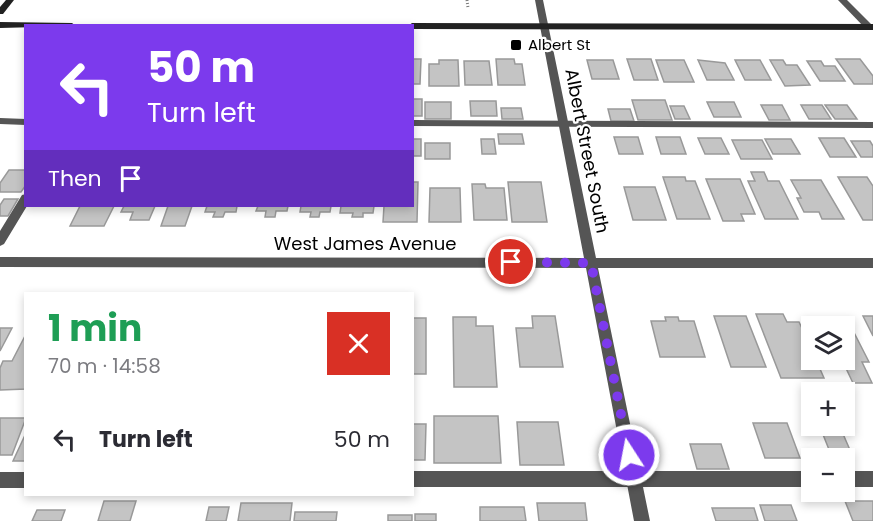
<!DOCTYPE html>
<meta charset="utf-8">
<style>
body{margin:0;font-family:Poppins,sans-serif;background:#f7f7f7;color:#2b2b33;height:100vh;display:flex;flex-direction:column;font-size:22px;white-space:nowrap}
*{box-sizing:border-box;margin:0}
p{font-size:20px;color:#7c7c81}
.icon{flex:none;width:33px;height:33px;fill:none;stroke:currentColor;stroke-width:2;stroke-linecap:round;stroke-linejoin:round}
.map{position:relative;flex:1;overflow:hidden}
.panel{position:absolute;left:24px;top:292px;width:390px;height:204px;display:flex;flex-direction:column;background:#fff;border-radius:0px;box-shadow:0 3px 9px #0003}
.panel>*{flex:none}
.banner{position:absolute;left:24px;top:24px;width:390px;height:183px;border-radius:0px;box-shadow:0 3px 9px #0003;background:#7c3aed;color:#fff;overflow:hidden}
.fabs{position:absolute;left:801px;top:316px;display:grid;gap:12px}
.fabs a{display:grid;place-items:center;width:54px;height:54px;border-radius:0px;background:#fff;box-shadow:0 3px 9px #0003;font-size:30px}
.pin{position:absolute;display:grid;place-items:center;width:51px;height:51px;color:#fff;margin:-26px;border:3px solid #fff;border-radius:50%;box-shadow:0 2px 6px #0007}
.me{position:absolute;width:66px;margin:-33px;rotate:349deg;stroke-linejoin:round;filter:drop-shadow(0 0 4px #0008)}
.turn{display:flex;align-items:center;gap:21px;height:126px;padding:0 24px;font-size:27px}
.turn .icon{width:78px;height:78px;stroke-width:2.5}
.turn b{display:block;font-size:42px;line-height:51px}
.then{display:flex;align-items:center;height:57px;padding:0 24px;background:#0003;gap:12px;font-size:22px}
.round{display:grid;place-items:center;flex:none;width:63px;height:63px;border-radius:0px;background:#f7f7f7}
.headline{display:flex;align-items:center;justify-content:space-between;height:102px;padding:0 24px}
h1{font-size:36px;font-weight:700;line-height:45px;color:#1e9e55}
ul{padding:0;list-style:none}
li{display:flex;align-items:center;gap:18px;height:90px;padding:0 24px}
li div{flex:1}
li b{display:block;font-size:22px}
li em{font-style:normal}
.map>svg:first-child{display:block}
.building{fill:#c4c4c4;stroke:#999;stroke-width:1.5}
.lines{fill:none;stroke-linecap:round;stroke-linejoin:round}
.path{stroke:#777;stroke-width:3;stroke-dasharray:1 2;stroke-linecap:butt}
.lane{fill:#555;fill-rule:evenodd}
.street{fill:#555;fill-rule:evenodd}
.secondary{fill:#222;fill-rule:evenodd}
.route{stroke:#7c3aed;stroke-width:10;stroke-dasharray:0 18}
.poi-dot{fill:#000;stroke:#fff;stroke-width:2}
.labels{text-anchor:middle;stroke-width:4.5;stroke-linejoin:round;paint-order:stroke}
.far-poi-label{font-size:15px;fill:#000;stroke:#fff;text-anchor:start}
.street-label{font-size:18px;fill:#000;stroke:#fff}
</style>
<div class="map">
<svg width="873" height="521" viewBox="0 0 873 521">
<rect width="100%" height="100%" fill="#fff"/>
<g class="building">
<path d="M412 59H421L420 84H412Z"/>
<path d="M496 59H514L515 64H522L525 85H498Z"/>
<path d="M627 59H651L658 80H634Z"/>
<path d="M836 59H860L873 76V84H854Z"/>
<path d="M439 60H458L459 86H429V64H439Z"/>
<path d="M587 60H613L619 79H592Z"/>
<path d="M656 60H684L694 82H664Z"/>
<path d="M698 60 725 63 734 80H707Z"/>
<path d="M735 60H760L771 80H745Z"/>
<path d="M770 60H783L786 65H797L810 85 785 86Z"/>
<path d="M464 61H489L492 85H465Z"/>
<path d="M807 61H821L824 66H835L845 81H820Z"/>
<rect x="412" y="99" width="10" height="17"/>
<path d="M632 100H665L672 120H638Z"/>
<path d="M470 101H496L497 116H471Z"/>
<rect x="425" y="102" width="26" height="17"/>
<path d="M707 102H734L741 117H714Z"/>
<path d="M761 105H782L790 120H769Z"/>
<path d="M801 105H822L831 119H809Z"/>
<path d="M825 105H847L857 119H835Z"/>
<path d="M670 106H684L690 119H675Z"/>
<path d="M501 108H521L523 119H502Z"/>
<path d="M608 109H630L634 121H611Z"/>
<path d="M498 134H522L524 144H499Z"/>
<path d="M614 137H638L643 154H619Z"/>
<path d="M656 137H680L686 154H661Z"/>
<path d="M698 138H721L729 154H705Z"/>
<path d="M819 138H844L856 157H830Z"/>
<rect x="412" y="139" width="9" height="17"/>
<path d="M481 139H494L496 154H482Z"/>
<path d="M765 139H791L800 154H773Z"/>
<path d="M732 140H762L772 159H741Z"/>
<path d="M851 141H870L873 146V157H861Z"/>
<rect x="425" y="143" width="25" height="16"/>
<path d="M9 170H26V185L21 192H0V183Z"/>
<path d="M751 172H764L768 181H779L798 219H765L748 181H755Z"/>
<path d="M663 177H685L686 181H695L710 219H677Z"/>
<path d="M838 177H867L873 186V220H863Z"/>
<path d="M706 179H740L755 214H741L744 221H723Z"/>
<path d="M791 180H821L844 219H822L819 212H804L797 198H801Z"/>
<path d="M412 182H418L417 222H383L384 206H412Z"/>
<path d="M508 182H541L547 222H512Z"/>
<path d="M472 184H485L486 188H504L507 220H474Z"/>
<path d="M624 187H655L666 220H633Z"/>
<path d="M430 188H460L461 222H429Z"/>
<path d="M4 199H18L8 216H0V205Z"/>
<path d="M80 206H114L104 226H70Z"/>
<path d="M124 206H155L149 220H130L133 212H121Z"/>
<path d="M168 206H192L185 226H161Z"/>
<path d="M207 206H237L236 212H225L223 217H213L215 212H205Z"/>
<path d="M258 206H288L287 211H276L275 217H265L266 211H256Z"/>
<path d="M301 206H331L330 212H320L319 217H310L311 212H300Z"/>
<path d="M341 206H374L373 213H363V217H352L353 213H340Z"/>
<path d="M756 314H783L787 322H799L812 349V360H816L824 378H781Z"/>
<path d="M532 316H555L563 367H520L516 328H533Z"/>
<path d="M714 316H746L766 367H731Z"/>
<path d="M863 316H873V336Z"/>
<path d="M453 317H476V326H493L497 387H454Z"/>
<path d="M665 317H678L679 321H694L705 357H660L651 321H666Z"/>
<path d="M810 317H846L869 362H862L872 383H853L843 362H831L830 360H844V327H815Z"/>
<rect x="412" y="318" width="14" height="56"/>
<path d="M0 328H12L0 351Z"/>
<path d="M26 334V389L0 390V368L3 361H12Z"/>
<path d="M434 416H498L501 463H434Z"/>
<path d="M0 418H26L12 455H0Z"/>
<path d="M517 422H558L564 465H520Z"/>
<path d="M753 423H787L800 458H765Z"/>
<path d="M412 424H426L425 460H412Z"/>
<path d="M820 427H840L853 457H832Z"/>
<path d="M26 433V461H13Z"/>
<path d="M690 444H721L729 469H697Z"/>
<path d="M104 501H136L130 521H98Z"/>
<path d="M845 501H873V521H853Z"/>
<path d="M241 503H292L290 521H238Z"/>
<path d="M537 503H585L587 521H539Z"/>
<path d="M760 505H791L797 521H765Z"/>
<path d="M209 507H229L226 521H206Z"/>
<path d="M480 507H524L526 521H480Z"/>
<path d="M712 508H754L758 521H716Z"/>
<path d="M37 510H65L61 521H32Z"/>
<path d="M295 512H337L336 521H294Z"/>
<rect x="415" y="514" width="21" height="7"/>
<rect x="388" y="515" width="24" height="6"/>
</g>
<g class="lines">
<path class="path" d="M467 0 468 8"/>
<g class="lane">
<path d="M838 0H847L872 25V29H866Z"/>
<path d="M0 118 26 119V125L0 124Z"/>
<path d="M412 120 873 122V128L412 126Z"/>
<path d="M26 194V206H27L4 244 0 246V231L22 195Z"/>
<rect x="412" y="471" width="400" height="16"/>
<rect x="844" y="471" width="29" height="16"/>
<rect x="0" y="472" width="26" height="16"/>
</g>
<path class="street" d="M535 0H543L596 258H873V268H598L650 521H634L586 268 0 267V257L584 258Z"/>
<g class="secondary">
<path d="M6 0H14L3 14H0V7Z"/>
<path d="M0 22 72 23 76 26 0 28Z"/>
<path d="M412 23 873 24V30L412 29V26H408Z"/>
</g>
</g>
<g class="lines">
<path class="route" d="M511 262 591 263 629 455"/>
</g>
<rect class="poi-dot" x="510" y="39" width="12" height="12" rx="3"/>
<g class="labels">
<g class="far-poi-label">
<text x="528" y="50">Albert St</text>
</g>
<g class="street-label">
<text transform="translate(587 151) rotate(79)" y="6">Albert Street South</text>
<text x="365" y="250">West James Avenue</text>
</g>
</g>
</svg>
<div class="fabs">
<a><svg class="icon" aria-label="layers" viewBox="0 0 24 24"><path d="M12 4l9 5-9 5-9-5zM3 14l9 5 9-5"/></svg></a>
<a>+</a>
<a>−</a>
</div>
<div class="pin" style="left:511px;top:262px;background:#d93025"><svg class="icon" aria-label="arrive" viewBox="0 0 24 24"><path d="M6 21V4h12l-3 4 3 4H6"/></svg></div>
<svg class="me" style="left:629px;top:455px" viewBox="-20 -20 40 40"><circle r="17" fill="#7c3aed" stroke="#fff" stroke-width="3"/><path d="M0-11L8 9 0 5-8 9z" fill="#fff"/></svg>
<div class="banner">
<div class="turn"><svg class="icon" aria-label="left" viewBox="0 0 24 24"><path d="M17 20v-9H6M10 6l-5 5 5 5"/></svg><div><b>50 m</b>Turn left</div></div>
<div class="then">Then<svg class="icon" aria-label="arrive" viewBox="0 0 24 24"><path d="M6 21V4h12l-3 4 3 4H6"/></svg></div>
</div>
<section class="panel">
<div class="headline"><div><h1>1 min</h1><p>70 m · 14:58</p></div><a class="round" style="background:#d93025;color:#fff"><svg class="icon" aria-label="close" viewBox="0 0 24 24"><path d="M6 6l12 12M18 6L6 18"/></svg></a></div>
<ul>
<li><svg class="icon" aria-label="left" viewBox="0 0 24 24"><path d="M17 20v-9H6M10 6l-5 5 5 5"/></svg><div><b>Turn left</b></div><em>50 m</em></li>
</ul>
</section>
</div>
